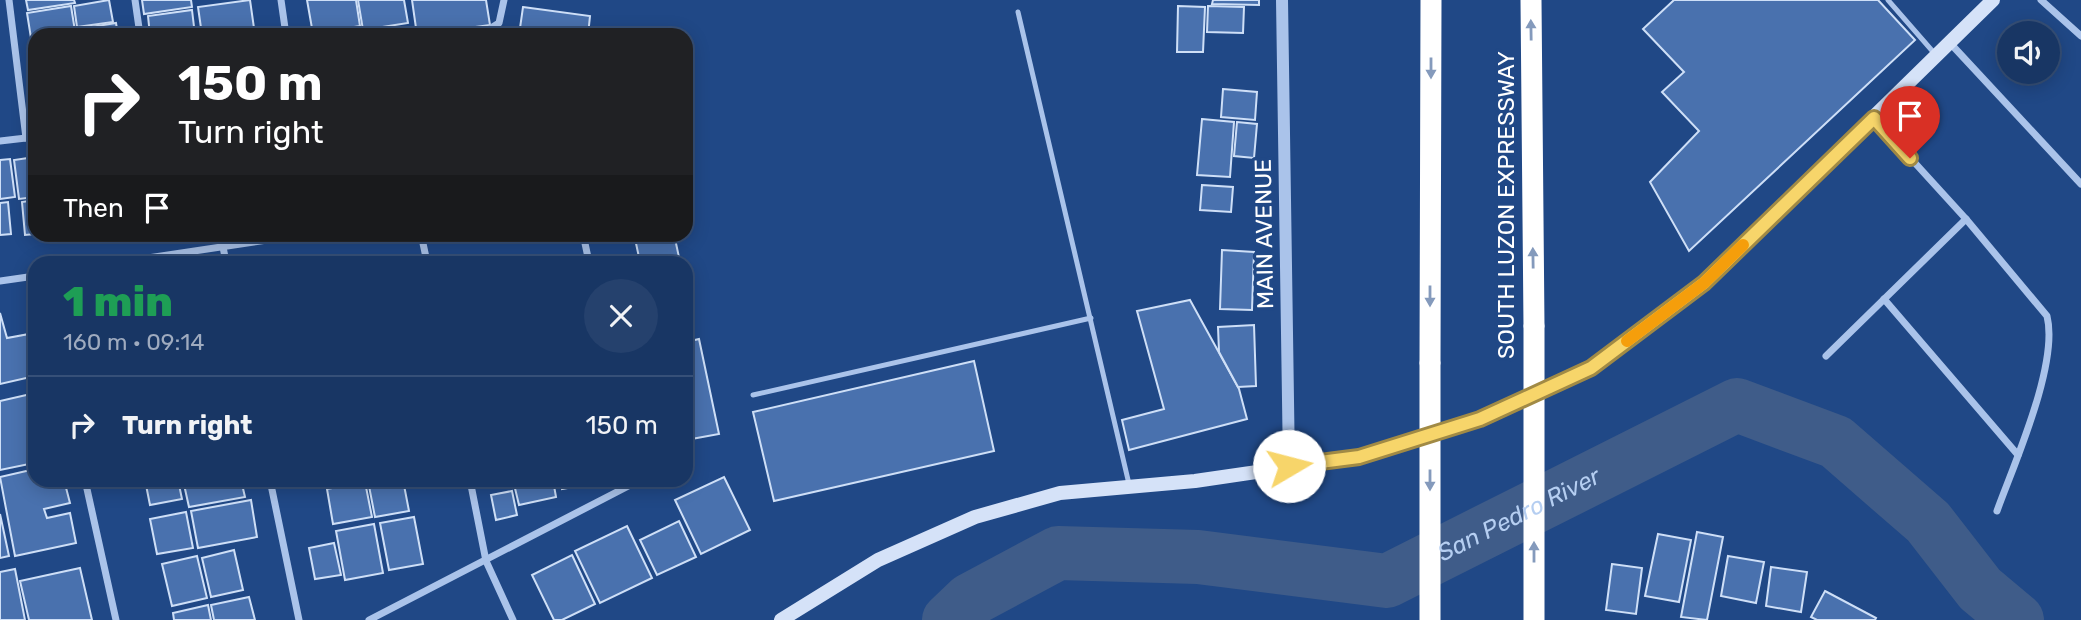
<!DOCTYPE html>
<meta charset="utf-8">
<style>
body{margin:0;font-family:Rubik,sans-serif;background:#25416d;color:#f1f3f6;height:100vh;display:flex;flex-direction:column;font-size:26px;white-space:nowrap}
*{box-sizing:border-box;margin:0}
p{font-size:23px;color:#9fabbf}
.icon{flex:none;width:38px;height:38px;fill:none;stroke:currentColor;stroke-width:2;stroke-linecap:round;stroke-linejoin:round}
.map{position:relative;flex:1;overflow:hidden}
.panel{position:absolute;left:28px;top:256px;width:665px;height:231px;display:flex;flex-direction:column;background:#183664;border-radius:21px;box-shadow:0 4px 18px #0003,0 0 0 2px #365078}
.panel>*{flex:none}
.top-card{position:absolute;left:28px;top:28px;width:665px;height:214px;border-radius:21px;box-shadow:0 4px 18px #0003,0 0 0 2px #365078;background:#202124;color:#fff;overflow:hidden}
.fabs{position:absolute;left:1997px;top:21px;display:grid;gap:14px}
.fabs a{display:grid;place-items:center;width:63px;height:63px;border-radius:50%;background:#183664;box-shadow:0 4px 18px #0003,0 0 0 2px #365078;font-size:35px}
.pin{position:absolute;display:grid;place-items:center;width:60px;height:60px;color:#fff;margin:-72px -30px;border-radius:50% 50% 50% 0;rotate:-45deg;box-shadow:0 0 7px #0007}
.pin .icon{rotate:45deg}
.me{position:absolute;width:77px;margin:-38px;rotate:82deg;stroke-linejoin:round;filter:drop-shadow(0 0 5px #0008)}
.turn{display:flex;align-items:center;gap:24px;height:147px;padding:0 35px;font-size:32px}
.turn .icon{width:91px;height:91px;stroke-width:2.5}
.turn b{display:block;font-size:49px;line-height:60px}
.then{display:flex;align-items:center;height:66px;padding:0 35px;background:#0003;gap:14px;font-size:26px}
.round{display:grid;place-items:center;flex:none;width:74px;height:74px;border-radius:37px;background:#25416d}
.overview{display:flex;align-items:center;justify-content:space-between;height:119px;padding:0 35px}
h1{font-size:42px;font-weight:800;line-height:52px;color:#1e9e55}
ul{padding:0;list-style:none}
li{display:flex;align-items:center;gap:21px;height:98px;padding:0 35px;border-top:2px solid #365078}
li div{flex:1}
li b{display:block;font-size:26px}
li em{font-style:normal}
.map>svg:first-child{display:block}
.lines{fill:none;stroke-linecap:round;stroke-linejoin:round}
.river{stroke:#3f5c89;stroke-width:54}
.building{fill:#4971ae;stroke:#cedff7;stroke-width:2}
.service{stroke:#aac3ea;stroke-width:5}
.minor{stroke:#aac3ea;stroke-width:7}
.tertiary{stroke:#aac3ea;stroke-width:12}
.secondary{stroke:#d5e2f8;stroke-width:14}
.motorway{stroke:#fff;stroke-width:21}
.motorway-bridge{stroke:#fff;stroke-width:21}
.oneway{fill:#849abc}
.route-casing{stroke:#a18a45;stroke-width:18}
.route{stroke:#f7d56a;stroke-width:12}
.slow{stroke:#f59e0b;stroke-width:12}
.labels{text-anchor:middle;stroke-width:7;stroke-linejoin:round;paint-order:stroke}
.street-label{font-size:23px;fill:#fff;stroke:#204886}
.water-label{font-size:24px;font-style:italic;fill:#b5cef1;stroke:#204886}
</style>
<div class="map">
<svg width="2081" height="620" viewBox="0 0 2081 620">
<rect width="100%" height="100%" fill="#204886"/>
<g class="lines">
<path class="river" id="s1" d="M949 620 970 600 1058 553 1198 557 1387 581 1737 405 1836 442 1928 522 1980 589 2017 620"/>
</g>
<g class="building">
<path d="M26 0H74L75 3 28 10Z"/>
<path d="M109 0 113 22 77 27 74 6Z"/>
<path d="M142 0H191L192 7 144 14Z"/>
<path d="M250 0 255 35H202L198 7Z"/>
<path d="M307 0H356L360 26 313 34Z"/>
<path d="M358 0H404L408 23 363 30Z"/>
<path d="M412 0H486L490 25 417 35Z"/>
<path d="M1213 0H1259V5L1212 4Z"/>
<path d="M1674 0H1878L1915 40 1689 251 1650 182 1699 131 1662 92 1684 72 1643 29Z"/>
<path d="M71 6 75 31 31 38 27 13Z"/>
<path d="M1178 6 1205 7 1203 52H1177Z"/>
<path d="M1208 6 1244 7 1243 33 1207 32Z"/>
<path d="M523 7 590 16 588 35H519Z"/>
<path d="M192 10 195 35H150L148 16Z"/>
<path d="M116 23 118 35H79L78 29Z"/>
<path d="M1223 89 1257 92 1255 120 1221 117Z"/>
<path d="M1202 119 1234 122 1230 177 1197 175Z"/>
<path d="M1237 122 1257 124 1254 158 1234 156Z"/>
<path d="M35 157V197L19 199 14 160Z"/>
<path d="M10 159 15 197 0 199V160Z"/>
<path d="M1202 185 1233 187 1231 212 1200 210Z"/>
<path d="M35 200V234L25 235 22 202Z"/>
<path d="M8 202 11 234 0 235V203Z"/>
<path d="M634 234H674L680 262H640Z"/>
<path d="M1222 250 1254 252 1252 310 1220 309Z"/>
<path d="M1190 300 1239 389 1247 419 1129 450 1122 420 1164 409 1137 311Z"/>
<path d="M0 313 7 338 29 334 35 376 0 384Z"/>
<path d="M1254 325 1256 386 1238 387 1219 352 1218 327Z"/>
<path d="M699 339 719 434 686 440V342Z"/>
<path d="M974 361 994 451 774 501 753 412Z"/>
<path d="M35 393V434L28 435 34 463 0 470V401Z"/>
<path d="M35 469V480H64L70 503 44 509 47 518 70 513 76 543 15 556 0 477Z"/>
<path d="M724 477 750 530 701 554 675 500Z"/>
<path d="M145 480H178L182 499 150 505Z"/>
<path d="M183 480H241L245 497 189 507Z"/>
<path d="M403 480 409 511 375 517 368 481Z"/>
<path d="M513 480H553L556 497 519 505Z"/>
<path d="M560 480H593L594 483 562 489Z"/>
<path d="M365 482 372 517 333 524 327 489Z"/>
<path d="M512 491 517 515 496 520 491 495Z"/>
<path d="M251 500 257 537 198 548 191 511Z"/>
<path d="M186 512 193 548 157 554 150 519Z"/>
<path d="M0 514 9 556 0 558Z"/>
<path d="M414 517 423 564 389 570 380 523Z"/>
<path d="M679 521 696 557 657 575 640 540Z"/>
<path d="M374 524 383 573 345 580 336 531Z"/>
<path d="M627 526 652 578 600 603 575 551Z"/>
<path d="M1697 532 1723 537 1707 620 1681 617Z"/>
<path d="M1658 534 1691 540 1679 602 1645 596Z"/>
<path d="M334 543 341 575 315 579 309 548Z"/>
<path d="M234 550 243 590 211 597 202 558Z"/>
<path d="M572 555 595 604 562 620H554L532 575Z"/>
<path d="M197 556 207 598 172 606 162 564Z"/>
<path d="M1728 556 1764 562 1756 603 1721 596Z"/>
<path d="M1612 564 1642 568 1636 614 1606 610Z"/>
<path d="M1771 567 1807 572 1801 612 1766 606Z"/>
<path d="M80 568 92 620H29L20 581Z"/>
<path d="M15 569 25 620H0V572Z"/>
<path d="M1825 591 1876 618 1875 620H1817L1811 617Z"/>
<path d="M249 597 255 620H214L211 605Z"/>
<path d="M208 605 211 620H174L173 613Z"/>
</g>
<g class="lines">
<g class="service">
<path d="M1888 0 1935 54"/>
<path d="M1018 12 1129 484"/>
<path d="M753 395 1091 318"/>
</g>
<g class="minor">
<path d="M9 0 26 138 35 137"/>
<path d="M135 0 140 35"/>
<path d="M281 0 286 35"/>
<path d="M2041 0 2081 36"/>
<path d="M480 35 499 23 504 0"/>
<path d="M1950 43 2081 184"/>
<path d="M1874 118 1966 219 2047 316C2059 364 2014 464 1997 511"/>
<path d="M0 141 26 138"/>
<path d="M421 234 427 262"/>
<path d="M583 234 589 262"/>
<path d="M223 247 226 262"/>
<path d="M121 262 307 234"/>
<path d="M0 281 35 276"/>
<path d="M1884 299 2018 455"/>
<path d="M1826 356 1966 219"/>
<path d="M686 455 688 454"/>
<path d="M85 480 116 620"/>
<path d="M270 480 299 620"/>
<path d="M470 480 486 561 513 620"/>
<path d="M369 620 640 480"/>
</g>
<path class="tertiary" d="M1282 0 1289 466"/>
<path class="secondary" d="M781 620 878 560 975 517 1060 493 1195 481 1359 457 1480 419 1591 368 1704 283 1993 0"/>
<g class="motorway">
<path d="M1531 0 1534 326"/>
<path d="M1430 363 1431 0"/>
</g>
<g class="motorway-bridge">
<path d="M1534 326V620"/>
<path d="M1430 620V363"/>
</g>
</g>
<defs><path id="oneway-solid" d="M-6-.8H1V-3.2L6.5 0L1 3.2V.8H-6Z" transform="scale(1.75)"/></defs>
<g class="oneway">
<use href="#oneway-solid" transform="translate(1531 30) rotate(-91)"/>
<use href="#oneway-solid" transform="translate(1431 68) rotate(90)"/>
<use href="#oneway-solid" transform="translate(1533 258) rotate(-91)"/>
<use href="#oneway-solid" transform="translate(1430 296) rotate(90)"/>
<use href="#oneway-solid" transform="translate(1430 480) rotate(90)"/>
<use href="#oneway-solid" transform="translate(1534 552) rotate(-90)"/>
</g>
<g class="lines">
<g class="route-casing">
<path id="route" d="M1289 466 1359 457 1480 419 1591 368 1704 283 1874 118 1910 158"/>
</g>
<use href="#route" class="route"/>
<path class="slow" d="M1627 341 1704 283 1743 245"/>
</g>
<g class="labels">
<g class="street-label">
<text transform="translate(1506 205) rotate(-90)" y="8">SOUTH LUZON EXPRESSWAY</text>
<text transform="translate(1264 234) rotate(-91)" y="8">MAIN AVENUE</text>
</g>
<g class="water-label">
<text dy="8" stroke="none"><textPath href="#s1" startOffset="607">San Pedro River</textPath></text>
</g>
</g>
</svg>
<div class="fabs">
<a><svg class="icon" aria-label="sound" viewBox="0 0 24 24"><path d="M4 9h4l5-4v14l-5-4H4zM17 9q2 3 0 6"/></svg></a>
</div>
<div class="pin" style="left:1910px;top:158px;background:#d93025"><svg class="icon" aria-label="arrive" viewBox="0 0 24 24"><path d="M6 21V4h12l-3 4 3 4H6"/></svg></div>
<svg class="me" style="left:1289px;top:466px" viewBox="-20 -20 40 40"><circle r="19" fill="#fff"/><path d="M0-13L10 11 0 6-10 11z" fill="#f7d56a"/></svg>
<div class="top-card">
<div class="turn"><svg class="icon" aria-label="right" viewBox="0 0 24 24"><path d="M7 20v-9h11M14 6l5 5-5 5"/></svg><div><b>150 m</b>Turn right</div></div>
<div class="then">Then<svg class="icon" aria-label="arrive" viewBox="0 0 24 24"><path d="M6 21V4h12l-3 4 3 4H6"/></svg></div>
</div>
<section class="panel">
<div class="overview"><div><h1>1 min</h1><p>160 m · 09:14</p></div><a class="round"><svg class="icon" aria-label="close" viewBox="0 0 24 24"><path d="M6 6l12 12M18 6L6 18"/></svg></a></div>
<ul>
<li><svg class="icon" aria-label="right" viewBox="0 0 24 24"><path d="M7 20v-9h11M14 6l5 5-5 5"/></svg><div><b>Turn right</b></div><em>150 m</em></li>
</ul>
</section>
</div>
